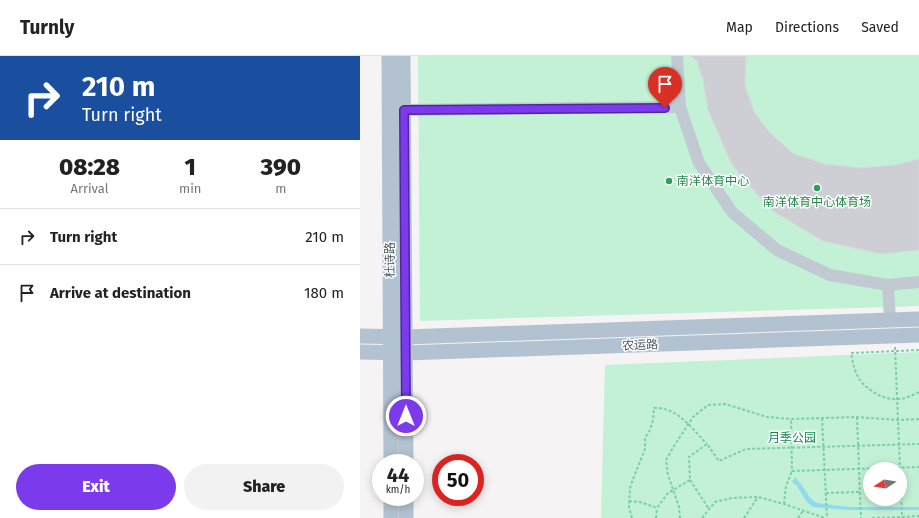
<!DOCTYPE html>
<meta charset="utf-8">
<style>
body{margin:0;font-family:"Fira Sans","Noto Sans SC",sans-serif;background:#f2f2f2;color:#222;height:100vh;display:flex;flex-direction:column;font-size:15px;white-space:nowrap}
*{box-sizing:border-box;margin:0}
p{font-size:13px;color:#767676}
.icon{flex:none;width:22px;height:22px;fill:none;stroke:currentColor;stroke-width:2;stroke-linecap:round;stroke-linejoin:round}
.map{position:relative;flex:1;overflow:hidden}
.sheet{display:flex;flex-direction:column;background:#fff;width:360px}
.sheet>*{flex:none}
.hud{background:#1a4fa0;color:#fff;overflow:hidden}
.needle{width:26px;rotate:258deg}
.controls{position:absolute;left:503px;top:406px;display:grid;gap:8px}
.controls a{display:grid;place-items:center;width:44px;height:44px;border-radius:50%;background:#fff;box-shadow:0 2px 10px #0003;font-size:20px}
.speed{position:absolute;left:12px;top:398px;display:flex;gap:8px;font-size:20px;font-weight:700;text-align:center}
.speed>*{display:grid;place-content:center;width:52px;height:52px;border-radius:50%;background:#fff;box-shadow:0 2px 10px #0003;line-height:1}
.speed small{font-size:10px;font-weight:400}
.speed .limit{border:6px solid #d22;background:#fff;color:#111}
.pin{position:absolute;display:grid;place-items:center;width:34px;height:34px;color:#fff;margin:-41px -17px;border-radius:50% 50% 50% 0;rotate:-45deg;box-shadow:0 0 4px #0007}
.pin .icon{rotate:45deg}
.me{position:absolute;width:44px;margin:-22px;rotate:0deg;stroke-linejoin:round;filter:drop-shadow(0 0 3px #0008)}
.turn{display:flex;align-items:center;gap:14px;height:84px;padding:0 16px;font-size:18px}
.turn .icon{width:52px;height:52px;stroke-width:2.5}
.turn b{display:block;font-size:28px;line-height:34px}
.eta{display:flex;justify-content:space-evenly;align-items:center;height:68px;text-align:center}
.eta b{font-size:24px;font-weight:800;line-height:28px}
.button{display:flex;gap:8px;margin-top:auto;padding:8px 16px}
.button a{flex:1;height:46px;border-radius:24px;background:#7c3aed;color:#fff;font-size:16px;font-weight:800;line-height:46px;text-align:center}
.button a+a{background:#f2f2f2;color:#222}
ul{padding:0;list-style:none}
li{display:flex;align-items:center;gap:12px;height:56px;padding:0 16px;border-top:1px solid #e0e0e0}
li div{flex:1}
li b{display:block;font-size:15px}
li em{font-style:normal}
header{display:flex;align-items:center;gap:24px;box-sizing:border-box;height:56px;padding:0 20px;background:#fff;border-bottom:1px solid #e0e0e0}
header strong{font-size:19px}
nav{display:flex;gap:22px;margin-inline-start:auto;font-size:14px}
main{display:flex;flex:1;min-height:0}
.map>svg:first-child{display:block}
.green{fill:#c3f1d5;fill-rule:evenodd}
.water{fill:#90daee}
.building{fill:#cdcfd5;stroke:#d7d9de}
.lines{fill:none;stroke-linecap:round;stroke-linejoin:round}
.path{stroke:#7ad0a6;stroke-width:2;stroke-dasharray:3 2;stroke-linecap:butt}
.minor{stroke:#c1cad2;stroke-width:12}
.major{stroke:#b3c2d1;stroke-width:15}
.route-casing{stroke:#51269a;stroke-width:10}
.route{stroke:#7c3aed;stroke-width:7}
.leisure-dot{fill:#2e9e5b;stroke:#fff;stroke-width:1.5}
.labels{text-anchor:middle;stroke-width:3;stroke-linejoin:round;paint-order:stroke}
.leisure-label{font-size:12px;fill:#27864d;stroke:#fff;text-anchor:start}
.street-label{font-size:12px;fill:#4a5661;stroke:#fff}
.park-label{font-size:12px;fill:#17864f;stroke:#fff}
</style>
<header>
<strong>Turnly</strong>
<nav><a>Map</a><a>Directions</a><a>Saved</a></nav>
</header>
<main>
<section class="sheet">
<div class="hud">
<div class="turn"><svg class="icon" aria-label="right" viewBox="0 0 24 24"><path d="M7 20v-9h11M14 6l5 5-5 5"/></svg><div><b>210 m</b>Turn right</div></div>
</div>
<div class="eta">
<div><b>08:28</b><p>Arrival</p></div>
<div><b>1</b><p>min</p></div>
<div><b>390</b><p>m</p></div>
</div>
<ul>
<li><svg class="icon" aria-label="right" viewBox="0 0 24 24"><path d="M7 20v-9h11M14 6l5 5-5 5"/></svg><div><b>Turn right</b></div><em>210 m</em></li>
<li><svg class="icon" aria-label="arrive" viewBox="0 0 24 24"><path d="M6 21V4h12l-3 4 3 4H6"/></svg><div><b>Arrive at destination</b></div><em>180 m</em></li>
</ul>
<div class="button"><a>Exit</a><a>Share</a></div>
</section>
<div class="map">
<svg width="559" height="462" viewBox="0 0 559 462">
<rect width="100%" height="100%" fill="#f5f3f3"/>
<g class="green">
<path d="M58 0H559V250L60 265Z"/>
<path d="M559 296V462H241L245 309ZM510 413H540V443H510Z"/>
</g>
<path class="water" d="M435 421 441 428 451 443 457 447 488 451H559V454H489L453 451 446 445 437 430 432 426Z"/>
<path class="building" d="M331 0H386L385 29 394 56 410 77 434 98 465 108 499 112 535 109 559 103V194L521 198 463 185 411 154 372 109 348 54 343 24 337 5Z"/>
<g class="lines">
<g class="path">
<path d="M535 291 542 461 559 460"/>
<path d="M559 294 491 297C493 306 494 315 500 324 507 334 525 345 538 343 545 343 553 339 559 336"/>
<path d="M497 361 501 462"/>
<path d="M462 362 467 462"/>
<path d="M559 363 538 364 497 361 431 363 432 415 559 411"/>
<path d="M330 424 349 453"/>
<path d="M466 437 500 436"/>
<path d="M269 445 280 446 297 452 308 437 330 424 329 401 347 388 359 405 386 393 559 388"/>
<path d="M424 448 426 430 432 415"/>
<path d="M272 462 269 451 270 432 273 423 285 393V382L290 374 293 364 294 352C318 351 331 372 347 388"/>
<path d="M296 462 297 452"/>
<path d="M320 462 319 451 308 419 306 404 314 390 333 361 348 349 365 348 407 361 431 363"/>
<path d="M342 462 355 446 372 442 398 441 424 448 465 462"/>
<path d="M384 462 398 441"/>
<path d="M438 462 443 455"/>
<path d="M512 462 542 461"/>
</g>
<g class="minor">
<path d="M317 0 320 51 339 107 372 156 417 194 470 219 528 229 559 226"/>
<path d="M44 54 320 51"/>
<path d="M528 229 530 264"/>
</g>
<g class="major">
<path d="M29 0 31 407"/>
<path d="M43 0 46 407"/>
<path d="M0 280 46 281 559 263"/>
<path d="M0 296 46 297 559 279"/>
<path d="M31 462V441"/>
<path d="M46 462V441"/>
</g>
</g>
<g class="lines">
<g class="route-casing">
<path id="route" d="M46 360 44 54 305 52"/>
</g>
<use href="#route" class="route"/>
</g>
<g class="leisure-dot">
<circle cx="309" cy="125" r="4"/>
<circle cx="457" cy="132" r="4"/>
</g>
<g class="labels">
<g class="leisure-label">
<text x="317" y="129">南洋体育中心</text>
<text x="457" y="150" text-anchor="middle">南洋体育中心体育场</text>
</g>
<g class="street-label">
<text transform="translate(30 204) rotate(-90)" y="4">杜诗路</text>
<text transform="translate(280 289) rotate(-2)" y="4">农运路</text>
</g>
<g class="park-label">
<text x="432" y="386">月季公园</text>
</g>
</g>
</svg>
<div class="controls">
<a><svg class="needle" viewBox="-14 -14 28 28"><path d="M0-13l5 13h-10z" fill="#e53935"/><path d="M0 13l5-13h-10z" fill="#767676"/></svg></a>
</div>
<div class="speed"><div>44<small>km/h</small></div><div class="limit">50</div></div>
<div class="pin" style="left:305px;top:52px;background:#d93025"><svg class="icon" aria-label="arrive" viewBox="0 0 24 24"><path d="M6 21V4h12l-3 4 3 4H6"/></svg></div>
<svg class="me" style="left:46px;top:360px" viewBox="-20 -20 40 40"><circle r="17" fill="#7c3aed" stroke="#fff" stroke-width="3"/><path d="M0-11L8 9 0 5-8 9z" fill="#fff"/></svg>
</div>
</main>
